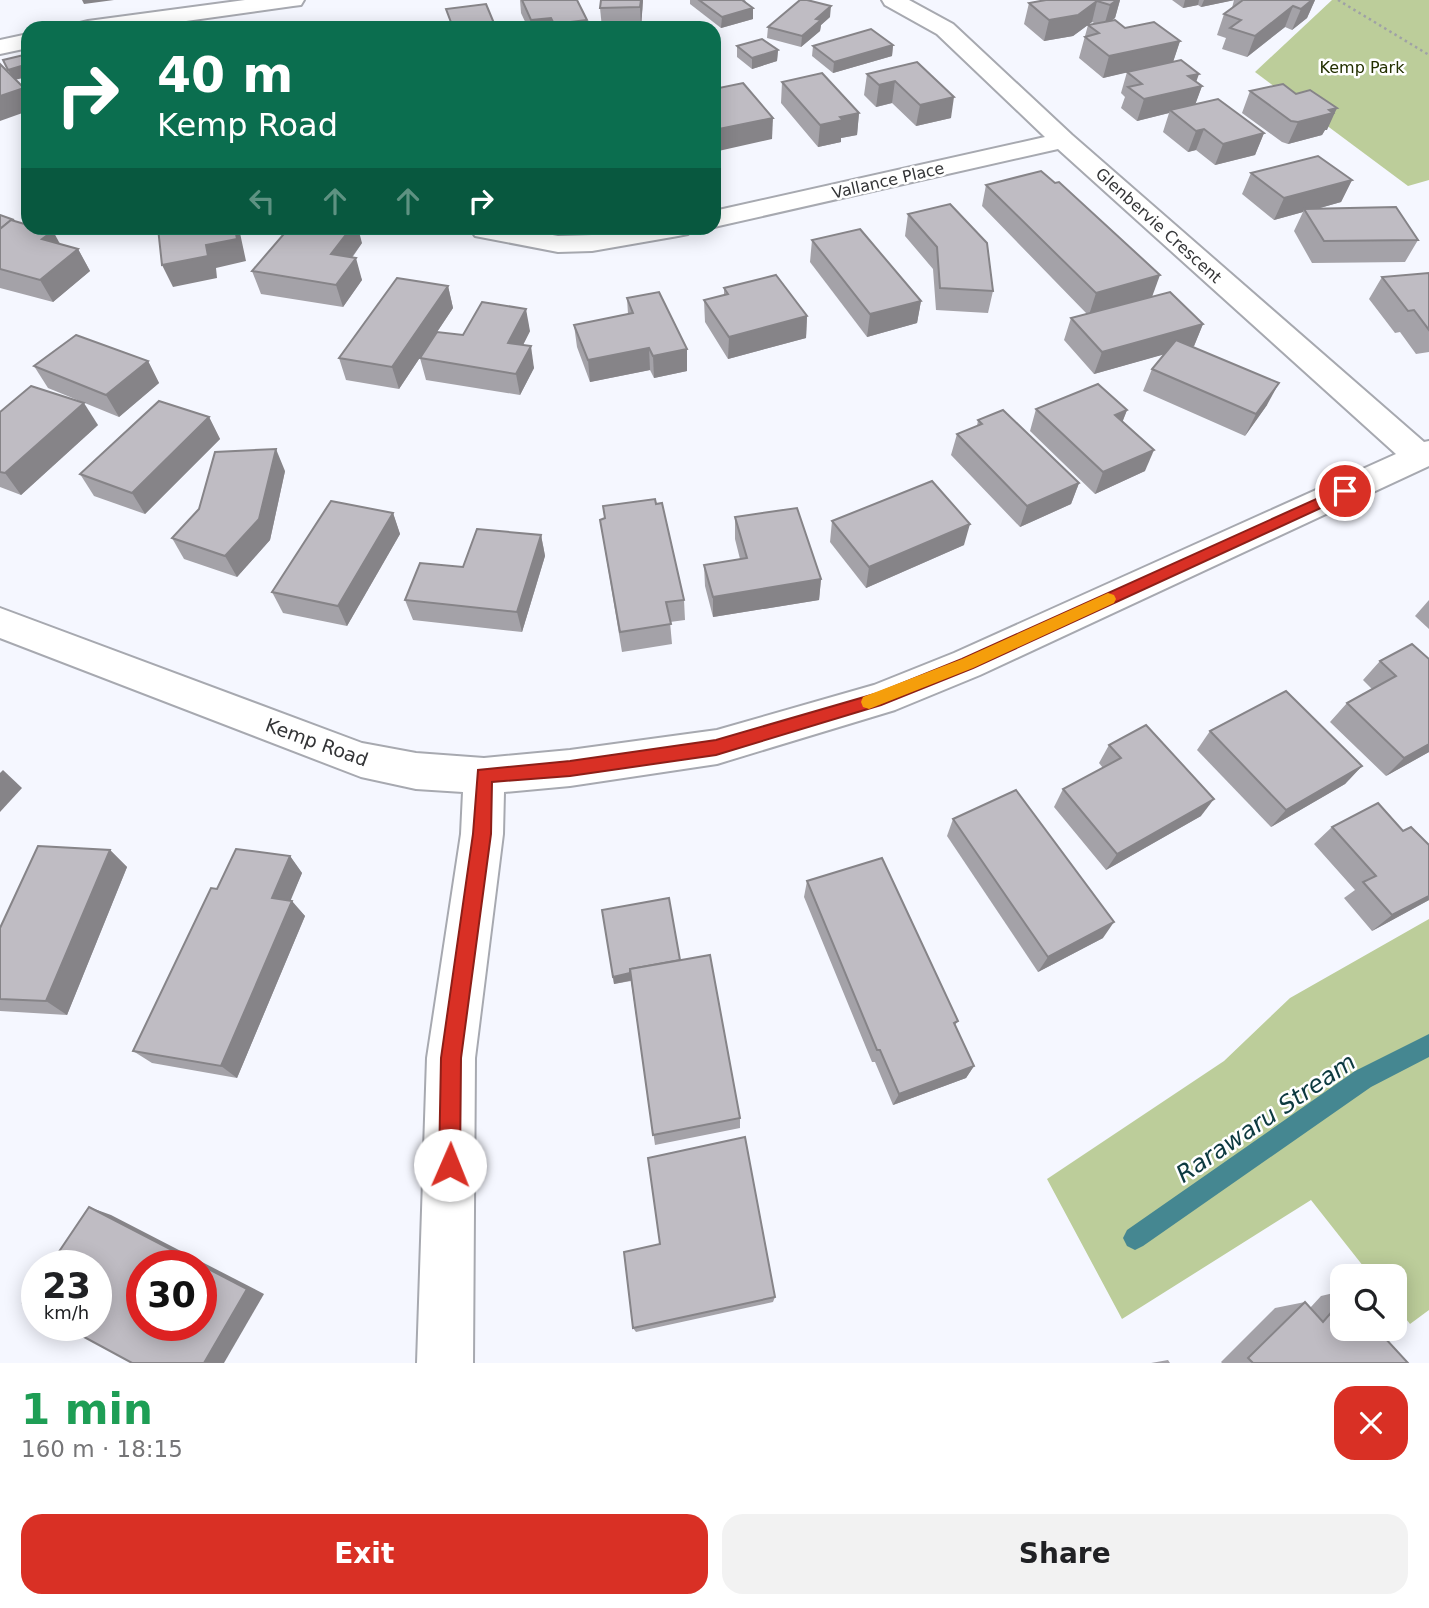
<!DOCTYPE html>
<meta charset="utf-8">
<style>
body{margin:0;font-family:"DejaVu Sans",sans-serif;background:#f2f2f2;color:#202124;height:100vh;display:flex;flex-direction:column;font-size:26px;white-space:nowrap}
*{box-sizing:border-box;margin:0}
p{font-size:23px;color:#757577}
.icon{flex:none;width:38px;height:38px;fill:none;stroke:currentColor;stroke-width:2;stroke-linecap:round;stroke-linejoin:round}
.map{position:relative;height:1363px;overflow:hidden}
.details{display:flex;flex-direction:column;background:#fff;flex:1}
.details>*{flex:none}
.banner{position:absolute;left:21px;top:21px;width:700px;height:214px;border-radius:21px;box-shadow:0 4px 18px #0003;background:#0b6e4f;color:#fff;overflow:hidden}
.controls{position:absolute;left:1330px;top:1264px;display:grid;gap:14px}
.controls a{display:grid;place-items:center;width:77px;height:77px;border-radius:14px;background:#fff;box-shadow:0 4px 18px #0003;font-size:35px}
.speed{position:absolute;left:21px;top:1250px;display:flex;gap:14px;font-size:35px;font-weight:700;text-align:center}
.speed>*{display:grid;place-content:center;width:91px;height:91px;border-radius:50%;background:#fff;box-shadow:0 4px 18px #0003;line-height:1}
.speed small{font-size:18px;font-weight:400}
.speed .limit{border:10px solid #d22;background:#fff;color:#111}
.pin{position:absolute;display:grid;place-items:center;width:60px;height:60px;color:#fff;margin:-30px;border:4px solid #fff;border-radius:50%;box-shadow:0 2px 7px #0007}
.me{position:absolute;width:77px;margin:-38px;rotate:1deg;stroke-linejoin:round;filter:drop-shadow(0 0 5px #0008)}
.turn{display:flex;align-items:center;gap:24px;height:147px;padding:0 21px;font-size:32px}
.turn .icon{width:91px;height:91px;stroke-width:2.5}
.turn b{display:block;font-size:49px;line-height:60px}
.lanes{display:flex;align-items:center;height:66px;padding:0 21px;background:#0003;justify-content:center;gap:35px;direction:ltr}
.lanes .off{opacity:.35}
.round{display:grid;place-items:center;flex:none;width:74px;height:74px;border-radius:21px;background:#f2f2f2}
.headline{display:flex;align-items:center;justify-content:space-between;height:119px;padding:0 21px}
h1{font-size:42px;font-weight:700;line-height:52px;color:#1e9e55}
.cta{display:flex;gap:14px;margin-top:auto;padding:14px 21px}
.cta a{flex:1;height:80px;border-radius:21px;background:#d93025;color:#fff;font-size:28px;font-weight:700;line-height:80px;text-align:center}
.cta a+a{background:#f2f2f2;color:#202124}
.map>svg:first-child{display:block}
.green{fill:#bccd9a}
.lines{fill:none;stroke-linecap:round;stroke-linejoin:round}
.stream{fill:#458791;fill-rule:evenodd}
.minor-casing{stroke:#a7a9b0;stroke-width:4}
.path{stroke:#9fa1a6;stroke-width:2.5;stroke-dasharray:2.5 3.5;stroke-linecap:butt}
.minor{fill:#fff;fill-rule:evenodd}
.wall{fill:#a4a2a8}
.shaded-wall{fill:#868488}
.building{fill:#bfbcc3;stroke:#868488;stroke-width:2;fill-rule:evenodd}
.route{fill:#d93025;stroke:#8d1f18;stroke-width:2}
.slow{fill:#f59e0b}
.labels{text-anchor:middle;stroke-width:5;stroke-linejoin:round;paint-order:stroke}
.far-park-label{font-size:16px;fill:#233000;stroke:#fff}
.far-street-label{font-size:16px;fill:#333436;stroke:#fff}
.street-label{font-size:19px;fill:#333436;stroke:#fff}
.near-water-label{font-size:24px;font-style:italic;fill:#0c393f;stroke:#fff}
</style>
<div class="map">
<svg width="1429" height="1363" viewBox="0 0 1429 1363">
<rect width="100%" height="100%" fill="#f5f7ff"/>
<g class="green">
<path d="M1332 0H1429V180L1408 186 1255 72Z"/>
<path d="M1429 919V1310L1410 1324 1395 1305V1276H1371L1311 1200 1122 1319 1047 1179 1224 1061 1290 998Z"/>
</g>
<g class="lines">
<path class="stream" d="M1429 1034V1057L1371 1087 1143 1246 1135 1250 1127 1246 1123 1238 1127 1230 1355 1071Z"/>
<g class="minor-casing">
<g id="minor">
<path d="M245 0H304L301 5 293 6 136 28H77L80 23 88 21Z"/>
<path d="M882 0H909L953 24 1072 135 1424 442 1429 441V466L980 675 895 710 717 764 570 786 504 792 503 834 475 1058 473 1363H417L427 1058 461 834 463 792 416 789 361 777 0 638V608L362 743 416 753 484 758 570 750 717 730 874 685 954 653 1396 454 1058 149 714 227V211L1045 137 937 34 885 5Z"/>
<path d="M28 34V48L0 54V40Z"/>
<path d="M473 228H515L558 236 592 235 634 228H692L688 234 678 236 592 251 558 252 475 236 471 230Z"/>
</g>
</g>
<path class="path" d="M1338 0 1429 55"/>
<use href="#minor" class="minor"/>
</g>
<g class="wall">
<path d="M520 0H577L588 28H528L521 13Z"/>
<path d="M643 0 641 28H602L600 8Z"/>
<path d="M690 0H745L753 19 721 28 690 4Z"/>
<path d="M1120 0 1115 18 1112 20 1125 28 1180 41 1173 62 1202 86 1195 104 1264 133 1255 155 1215 165 1196 150 1188 152 1163 132 1169 113 1137 121 1121 108 1125 97 1121 93 1127 72 1103 78 1079 58 1088 25 1096 24 1092 22 1073 36 1044 41 1024 24 1029 3Z"/>
<path d="M1172 0H1315L1307 18 1292 30 1285 27 1247 57 1222 49 1226 38 1217 35 1224 14 1232 8 1234 0 1201 7 1198 5 1183 8Z"/>
<path d="M830 17 821 25 820 31 801 47 767 38 768 27Z"/>
<path d="M893 45 892 56 833 73 812 56 813 46Z"/>
<path d="M737 46 778 50 777 61 752 69 737 57Z"/>
<path d="M917 62 951 118 916 126 892 103 876 107 864 95 867 74Z"/>
<path d="M782 82 859 113 857 135 841 138V142L818 147 781 103Z"/>
<path d="M1250 91 1327 130H1325L1322 135 1288 144 1282 142 1242 113Z"/>
<path d="M1251 173 1352 180 1341 202 1316 209 1418 240 1405 262 1312 263 1294 231 1303 212 1274 220 1242 194Z"/>
<path d="M986 185 1152 297 1203 324 1194 346 1192 347 1267 405 1245 436 1143 391 1152 369 1164 354 1094 374 1064 340 1071 318 1087 314 982 206Z"/>
<path d="M908 214 993 291 988 313 936 310 933 269 905 236Z"/>
<path d="M0 215 15 221 60 244 78 249 90 271 53 302 0 288Z"/>
<path d="M812 240 921 301 917 323 867 337 810 262Z"/>
<path d="M362 243 352 258 362 280 343 307 261 294 252 271Z"/>
<path d="M1429 273V352L1416 354 1400 332 1395 333 1369 299 1382 277Z"/>
<path d="M448 286 453 308 437 332 463 335 530 331 523 345 534 368 520 395 426 380 420 358 429 344 399 389 346 380 339 358Z"/>
<path d="M724 288 807 316 806 338 728 359 705 322 704 300 724 295Z"/>
<path d="M627 298 687 371 654 378 650 370 590 382 577 347 574 325 628 314Z"/>
<path d="M148 361 159 383 119 417 48 388 34 366Z"/>
<path d="M1036 409 1127 410 1122 422 1145 471 1095 494 1030 431Z"/>
<path d="M0 412 98 425 21 495 0 487Z"/>
<path d="M209 417 220 439 145 514 94 496 80 474Z"/>
<path d="M978 420 1079 483 1071 504 1020 527 951 455 957 434 977 426Z"/>
<path d="M285 471 270 540 237 577 184 559 172 538Z"/>
<path d="M393 513 400 534 347 626 283 613 272 592Z"/>
<path d="M735 517 821 579 819 600 713 617 705 586 704 565 740 559 735 539Z"/>
<path d="M600 520 684 600 685 620 670 622 672 644 622 652Z"/>
<path d="M832 521 964 545 866 588 830 542Z"/>
<path d="M541 535 545 556 522 632 413 620 405 600 463 567Z"/>
<path d="M1429 600V629L1415 616Z"/>
<path d="M1412 644 1429 752 1386 776 1330 722 1347 703 1372 689 1363 680 1380 661Z"/>
<path d="M1210 731 1362 766 1345 784 1271 827 1197 750Z"/>
<path d="M1109 745 1201 816 1106 870 1054 807 1063 789 1103 768 1099 763Z"/>
<path d="M953 819 1103 938 1038 972 947 836Z"/>
<path d="M1332 827 1429 900 1372 931 1344 898 1355 890 1314 844Z"/>
<path d="M110 850 127 867 67 1015 0 1011V928Z"/>
<path d="M290 856 302 873 290 900 305 916 237 1078 152 1063 133 1051 217 889Z"/>
<path d="M807 881 958 1021 955 1025 974 1066 966 1078 893 1105 875 1062H872L804 897Z"/>
<path d="M680 960 740 1118V1128L655 1145 631 981 614 984 613 977Z"/>
<path d="M1342 1291V1328L1384 1337 1408 1363H1222L1221 1362 1275 1308 1305 1302 1310 1308 1321 1296Z"/>
<path d="M775 1297 773 1302 636 1332 633 1328Z"/>
<path d="M1168 1360 1170 1363H1150H1151Z"/>
</g>
<g class="shaded-wall">
<path d="M82 0H114L84 4Z"/>
<path d="M641 0H643L641 28 640 7Z"/>
<path d="M1117 0H1120L1115 18 1104 26 1110 5Z"/>
<path d="M1185 0H1199L1198 5 1183 8Z"/>
<path d="M1204 0H1235L1201 7Z"/>
<path d="M1312 0H1315L1307 18 1292 30 1301 9Z"/>
<path d="M1097 1 1092 22 1073 36 1044 41 1049 20Z"/>
<path d="M831 6 830 17 821 25 820 31 801 47 802 36 816 19Z"/>
<path d="M1293 6 1285 27 1247 57 1255 36Z"/>
<path d="M753 8V19L721 28 722 17Z"/>
<path d="M551 18 552 28H532L531 20Z"/>
<path d="M587 20 588 28H554V24Z"/>
<path d="M1180 41 1173 62 1103 78 1109 56Z"/>
<path d="M893 45 892 56 833 73 834 62Z"/>
<path d="M778 50 777 61 752 69V58Z"/>
<path d="M28 64V77L14 80 8 70Z"/>
<path d="M1199 74 1194 88 1202 86 1194 108 1170 110 1169 113 1137 121 1144 99 1188 76Z"/>
<path d="M895 81 892 103 876 107 879 85Z"/>
<path d="M24 88 28 95V111L0 121V96Z"/>
<path d="M954 97 951 118 916 126 920 105Z"/>
<path d="M1337 108 1327 130H1325L1322 135 1288 144 1298 122Z"/>
<path d="M859 113 857 135 841 138V142L818 147 820 125 840 117Z"/>
<path d="M773 118 772 139 714 152V130Z"/>
<path d="M1204 129 1196 150 1188 152 1196 131Z"/>
<path d="M1264 133 1255 155 1215 165 1223 144Z"/>
<path d="M1352 180 1341 202 1306 212 1304 209 1303 212 1274 220 1284 198Z"/>
<path d="M235 228H238L240 233 246 261 216 268 217 278 173 287 162 265 206 245Z"/>
<path d="M351 228H358L362 243 338 276 331 254Z"/>
<path d="M53 231 65 253 42 239Z"/>
<path d="M78 249 90 271 53 302 40 280Z"/>
<path d="M356 258 362 280 343 307 336 285Z"/>
<path d="M1160 275 1152 297 1089 315 1096 293Z"/>
<path d="M448 286 453 308 399 389 392 367Z"/>
<path d="M921 301 917 323 867 337 870 314Z"/>
<path d="M526 309 530 331 513 365 508 343Z"/>
<path d="M807 316 806 338 728 359 729 337Z"/>
<path d="M1203 324 1194 346 1094 374 1102 352Z"/>
<path d="M531 346 534 368 520 395 516 374Z"/>
<path d="M649 348 650 370 590 382 588 360Z"/>
<path d="M687 349V371L654 378 653 356Z"/>
<path d="M148 361 159 383 119 417 106 395Z"/>
<path d="M1279 383 1267 405 1245 436 1256 414Z"/>
<path d="M84 403 98 425 21 495 5 473Z"/>
<path d="M1127 410 1119 431 1115 415Z"/>
<path d="M209 417 220 439 145 514 132 493Z"/>
<path d="M276 449 285 471 270 540 237 577 225 556Z"/>
<path d="M1154 450 1145 471 1095 494 1103 472Z"/>
<path d="M1079 483 1071 504 1020 527 1027 506Z"/>
<path d="M393 513 400 534 347 626 338 606Z"/>
<path d="M970 524 964 545 866 588 869 567Z"/>
<path d="M541 535 545 556 522 632 517 612Z"/>
<path d="M821 579 819 600 713 617V597Z"/>
<path d="M1429 744V752L1386 776 1404 758Z"/>
<path d="M1362 766 1345 784 1271 827 1286 810Z"/>
<path d="M3 770 22 788 0 812V773Z"/>
<path d="M1214 799 1201 816 1106 870 1117 854Z"/>
<path d="M110 850 127 867 67 1015 46 1001Z"/>
<path d="M290 856 302 873 285 914 272 898Z"/>
<path d="M1429 896V900L1372 931 1392 915Z"/>
<path d="M292 901 305 916 237 1078 221 1066Z"/>
<path d="M1114 922 1103 938 1038 972 1048 957Z"/>
<path d="M681 963V970L614 984 613 977Z"/>
<path d="M974 1066 966 1078 893 1105 899 1094Z"/>
<path d="M89 1207 111 1215 264 1294 224 1363H204Z"/>
</g>
<g class="building">
<path d="M522 0H577L587 20 554 24 551 18 531 20Z"/>
<path d="M601 0H641L640 7 600 8Z"/>
<path d="M699 0H742L753 8 722 17Z"/>
<path d="M800 0H807L831 6 816 19 821 20 802 36 768 27Z"/>
<path d="M1046 0H1117L1110 5 1097 1 1078 15 1049 20 1029 3Z"/>
<path d="M1243 0H1312L1301 9 1293 6 1255 36 1230 28 1241 20 1224 14Z"/>
<path d="M486 4 496 28H450L449 25H452L446 9Z"/>
<path d="M1115 20 1125 28 1154 22 1180 41 1109 56 1085 37 1099 33 1088 25Z"/>
<path d="M394 25 395 28H374Z"/>
<path d="M871 29 893 45 834 62 813 46Z"/>
<path d="M762 39 778 50 752 58 737 46Z"/>
<path d="M28 54V64L8 70 3 60Z"/>
<path d="M1181 60 1199 74 1188 76 1202 86 1144 99 1128 87 1142 84 1127 72Z"/>
<path d="M917 62 954 97 920 105 895 81 879 85 867 74Z"/>
<path d="M0 64 24 88 0 96Z"/>
<path d="M822 73 859 113 840 117 843 120 820 125 782 82Z"/>
<path d="M743 83 773 118 714 130V108L716 107 714 104V89Z"/>
<path d="M1283 84 1296 94 1310 90 1337 108 1329 110 1333 113 1298 122 1291 121 1250 91Z"/>
<path d="M1218 99 1264 133 1223 144 1204 129 1196 131 1170 110Z"/>
<path d="M1318 156 1352 180 1284 198 1251 173Z"/>
<path d="M1041 171 1055 183 1059 182 1160 275 1096 293 986 185Z"/>
<path d="M950 204 987 243 993 291 940 288 937 247 908 214Z"/>
<path d="M1396 207 1418 240 1324 241 1304 209Z"/>
<path d="M0 215 14 220H11L0 229Z"/>
<path d="M11 220 28 225V228H40L53 231 42 239 78 249 40 280 0 269V229Z"/>
<path d="M158 228H235L237 239 206 245 208 256 162 265Z"/>
<path d="M289 228H351L331 254 356 258 336 285 252 271Z"/>
<path d="M860 229 921 301 870 314 812 240Z"/>
<path d="M1429 273V330L1414 310 1408 311 1382 277Z"/>
<path d="M776 275 807 316 729 337 704 300 728 294 724 288Z"/>
<path d="M397 278 448 286 392 367 339 358Z"/>
<path d="M659 292 687 349 653 356 649 348 588 360 574 325 633 313 627 298Z"/>
<path d="M1170 292 1203 324 1102 352 1071 318Z"/>
<path d="M482 302 526 309 508 343 531 346 516 374 420 358 437 332 463 335Z"/>
<path d="M76 335 148 361 106 395 34 366Z"/>
<path d="M1176 340 1279 383 1256 414 1152 369Z"/>
<path d="M1098 384 1127 410 1115 415 1154 450 1103 472 1036 409Z"/>
<path d="M31 386 84 403 5 473 0 472V412Z"/>
<path d="M159 401 209 417 132 493 80 474Z"/>
<path d="M1003 410 1079 483 1027 506 957 434 982 424 978 420Z"/>
<path d="M276 449 259 519 225 556 172 538 199 509 215 452Z"/>
<path d="M932 481 970 524 869 567 832 521Z"/>
<path d="M655 499 656 504 662 503 684 600 666 602 671 624 620 632 600 520 605 518 603 506Z"/>
<path d="M331 501 393 513 338 606 272 592Z"/>
<path d="M797 508 821 579 713 597 704 565 747 558 735 517Z"/>
<path d="M477 529 541 535 517 612 405 600 420 563 463 567Z"/>
<path d="M1412 644 1429 659V744L1404 758 1347 703 1396 676 1380 661Z"/>
<path d="M1286 691 1362 766 1286 810 1210 731Z"/>
<path d="M1146 725 1214 799 1117 854 1063 789 1121 758 1109 745Z"/>
<path d="M1016 790 1114 922 1048 957 953 819Z"/>
<path d="M1378 803 1403 831 1411 827 1429 845V896L1392 915 1363 882 1376 876 1332 827Z"/>
<path d="M38 846 110 850 46 1001 0 999V928Z"/>
<path d="M236 849 290 856 272 898 292 901 221 1066 133 1051 211 888 217 889Z"/>
<path d="M882 858 958 1021 954 1023 974 1066 899 1094 880 1050H877L807 881Z"/>
<path d="M669 898 680 960 630 969V973L613 977 602 910Z"/>
<path d="M710 955 740 1118 653 1135 630 969Z"/>
<path d="M745 1137 775 1297 633 1328 624 1252 660 1244 648 1158Z"/>
<path d="M89 1207 247 1289 204 1363H132L62 1325H96V1265H50ZM142 1265H201V1325H142Z"/>
<path d="M37 1284V1311L23 1303Z"/>
<path d="M1342 1300V1328H1389L1391 1330 1384 1337 1408 1363H1253L1248 1358 1305 1302 1323 1322Z"/>
</g>
<path class="route" d="M1345 486 1349 488V495L973 668 881 705 716 755 570 776 492 782 491 834 461 1058 460 1165 457 1172 450 1175 443 1172 439 1165 441 1058 473 834 478 770 570 761 716 740 878 693 962 659Z"/>
<path class="slow" d="M1108 593 1114 595 1116 599 1114 603 973 668 869 709 863 707 861 702 863 697 962 659Z"/>
<g class="labels">
<g class="far-park-label">
<text x="1362" y="73">Kemp Park</text>
</g>
<g class="far-street-label">
<text transform="translate(888 180) rotate(-13)" y="6">Vallance Place</text>
<text transform="translate(1159 225) rotate(42)" y="6">Glenbervie Crescent</text>
</g>
<g class="street-label">
<text transform="translate(317 742) rotate(20)" y="7">Kemp Road</text>
</g>
<g class="near-water-label">
<text transform="translate(1266 1118) rotate(-34)" y="8">Rarawaru Stream</text>
</g>
</g>
</svg>
<div class="controls">
<a><svg class="icon" aria-label="search" viewBox="0 0 24 24"><circle cx="10" cy="10" r="6"/><path d="M15 15l6 6"/></svg></a>
</div>
<div class="speed"><div>23<small>km/h</small></div><div class="limit">30</div></div>
<div class="pin" style="left:1345px;top:491px;background:#d93025"><svg class="icon" aria-label="arrive" viewBox="0 0 24 24"><path d="M6 21V4h12l-3 4 3 4H6"/></svg></div>
<svg class="me" style="left:450px;top:1165px" viewBox="-20 -20 40 40"><circle r="19" fill="#fff"/><path d="M0-13L10 11 0 6-10 11z" fill="#d93025"/></svg>
<div class="banner">
<div class="turn"><svg class="icon" aria-label="right" viewBox="0 0 24 24"><path d="M7 20v-9h11M14 6l5 5-5 5"/></svg><div><b>40 m</b>Kemp Road</div></div>
<div class="lanes"><svg class="icon off" aria-label="left" viewBox="0 0 24 24"><path d="M17 20v-9H6M10 6l-5 5 5 5"/></svg><svg class="icon off" aria-label="ahead" viewBox="0 0 24 24"><path d="M12 20V5M6 11l6-6 6 6"/></svg><svg class="icon off" aria-label="ahead" viewBox="0 0 24 24"><path d="M12 20V5M6 11l6-6 6 6"/></svg><svg class="icon" aria-label="right" viewBox="0 0 24 24"><path d="M7 20v-9h11M14 6l5 5-5 5"/></svg></div>
</div>
</div>
<section class="details">
<div class="headline"><div><h1>1 min</h1><p>160 m · 18:15</p></div><a class="round" style="background:#d93025;color:#fff"><svg class="icon" aria-label="close" viewBox="0 0 24 24"><path d="M6 6l12 12M18 6L6 18"/></svg></a></div>
<div class="cta"><a>Exit</a><a>Share</a></div>
</section>
